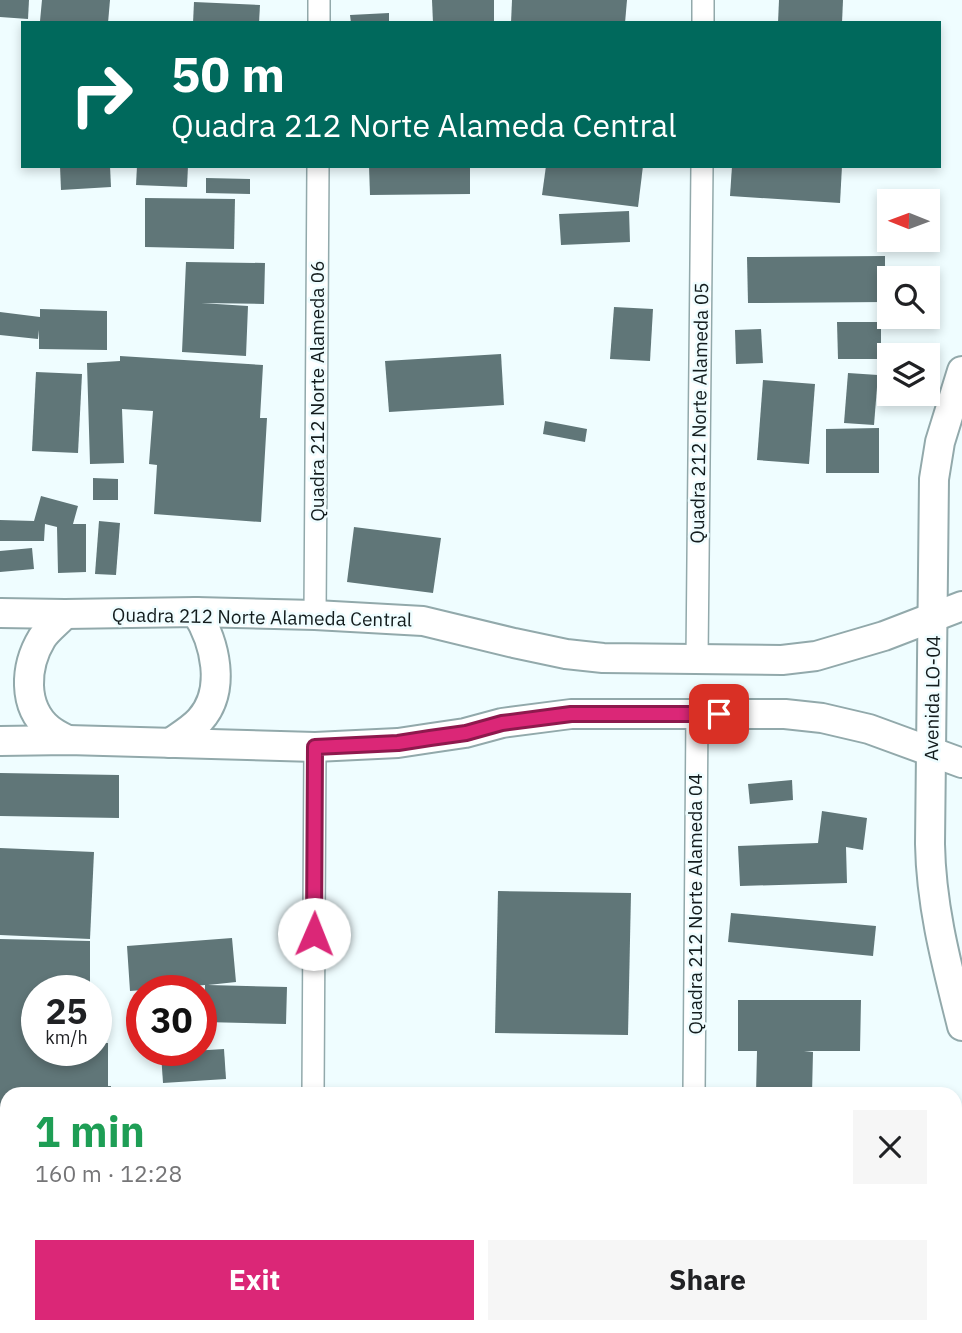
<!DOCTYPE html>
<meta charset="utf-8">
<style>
body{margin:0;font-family:"IBM Plex Sans",sans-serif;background:#f6f6f6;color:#202124;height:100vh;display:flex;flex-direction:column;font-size:26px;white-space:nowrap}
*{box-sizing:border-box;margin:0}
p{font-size:23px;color:#757577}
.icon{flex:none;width:38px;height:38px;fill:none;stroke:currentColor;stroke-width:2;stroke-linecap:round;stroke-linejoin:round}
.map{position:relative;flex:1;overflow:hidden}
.panel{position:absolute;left:0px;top:1087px;width:962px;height:247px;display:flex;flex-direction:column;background:#fff;border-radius:21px 21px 0 0;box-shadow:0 4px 10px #0003}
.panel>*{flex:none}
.banner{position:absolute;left:21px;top:21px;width:920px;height:147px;border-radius:0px;box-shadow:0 4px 10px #0003;background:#00695c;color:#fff;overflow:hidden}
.needle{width:46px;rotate:271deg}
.tools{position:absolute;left:877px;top:189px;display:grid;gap:14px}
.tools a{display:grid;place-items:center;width:63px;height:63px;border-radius:0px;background:#fff;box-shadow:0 4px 10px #0003;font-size:35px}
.speed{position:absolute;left:21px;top:975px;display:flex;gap:14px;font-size:35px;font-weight:700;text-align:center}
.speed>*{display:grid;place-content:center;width:91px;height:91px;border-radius:50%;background:#fff;box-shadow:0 4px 10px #0003;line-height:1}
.speed small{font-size:18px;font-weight:400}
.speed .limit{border:10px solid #d22;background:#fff;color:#111}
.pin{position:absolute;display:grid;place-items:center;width:60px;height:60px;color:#fff;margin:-30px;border-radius:14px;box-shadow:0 4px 10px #0006}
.me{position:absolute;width:77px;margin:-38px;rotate:1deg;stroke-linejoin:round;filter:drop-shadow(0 0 5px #0008)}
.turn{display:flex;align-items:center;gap:24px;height:147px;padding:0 35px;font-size:32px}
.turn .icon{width:91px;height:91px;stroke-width:2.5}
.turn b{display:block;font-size:49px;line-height:60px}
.round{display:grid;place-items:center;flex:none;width:74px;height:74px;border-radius:0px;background:#f6f6f6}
.summary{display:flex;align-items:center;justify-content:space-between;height:119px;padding:0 35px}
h1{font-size:42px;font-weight:700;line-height:52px;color:#1e9e55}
.action{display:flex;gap:14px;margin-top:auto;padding:14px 35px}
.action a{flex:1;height:80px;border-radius:0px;background:#db2777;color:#fff;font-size:28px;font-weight:700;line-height:80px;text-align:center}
.action a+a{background:#f6f6f6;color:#202124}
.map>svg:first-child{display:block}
.building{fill:#607678}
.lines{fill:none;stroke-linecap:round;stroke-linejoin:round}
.minor-casing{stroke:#92a9ab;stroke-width:24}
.tertiary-casing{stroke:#92a9ab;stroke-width:32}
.minor{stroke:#fff;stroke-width:21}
.tertiary{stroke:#fff;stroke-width:28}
.route-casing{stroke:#8e194d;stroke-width:18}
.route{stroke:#db2777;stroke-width:12}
.labels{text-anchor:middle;stroke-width:5;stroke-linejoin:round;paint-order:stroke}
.street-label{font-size:19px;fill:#131c1d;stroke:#effdff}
</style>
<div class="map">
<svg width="962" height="1333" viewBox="0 0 962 1333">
<rect width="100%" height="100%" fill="#effdff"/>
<g class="building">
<path d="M0 0H29L28 19 0 17Z"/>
<path d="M42 0H110L108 23 40 21Z"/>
<path d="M432 0H494V23H433Z"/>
<path d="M512 0H627L625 23H511Z"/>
<path d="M779 0H843L842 23H778Z"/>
<path d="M194 2 260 5 259 23H193Z"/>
<path d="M389 13V23H351L350 15Z"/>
<path d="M60 166H110L111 187 61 190Z"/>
<path d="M137 166H188L187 187 136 185Z"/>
<path d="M369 166H470V194L370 195Z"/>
<path d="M546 166H643L638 207 542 195Z"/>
<path d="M732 166H842L840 203 730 196Z"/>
<path d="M206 178 250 179V194L206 193Z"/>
<path d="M145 198 235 199 234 249 145 247Z"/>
<path d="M629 211 630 242 561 245 559 214Z"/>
<path d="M885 256V302L748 303 747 257Z"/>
<path d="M186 262 265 263 264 304 201 303 248 306 246 356 182 352Z"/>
<path d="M614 307 653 309 650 361 610 359Z"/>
<path d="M40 309 107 311V350L39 349V330L38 339 0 335V312L40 317Z"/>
<path d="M837 322H881V359H838Z"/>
<path d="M761 329 763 363 736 364 735 330Z"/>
<path d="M501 354 504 405 389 412 385 361Z"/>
<path d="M120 356 263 365 260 418H267L261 522 154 514 157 465 149 464 153 411 122 409 124 463 90 464 87 363 120 361Z"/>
<path d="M36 372 82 374 78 453 32 451Z"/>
<path d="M848 373 878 375 874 425 844 423Z"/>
<path d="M763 380 815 384 809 464 757 460Z"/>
<path d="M545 421 587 429 585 442 543 434Z"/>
<path d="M879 428V473H826V429Z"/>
<path d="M93 478 118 479V500H93Z"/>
<path d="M41 496 78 506 73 524H86V572L58 573 57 527 45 524 44 541H0V520L34 521Z"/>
<path d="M99 521 120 523 116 575 95 574Z"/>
<path d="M354 527 441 538 433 593 347 582Z"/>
<path d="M32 548 34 569 0 572V551Z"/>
<path d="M0 773 119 775V818L0 816Z"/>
<path d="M792 780 793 800 750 804 748 784Z"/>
<path d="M822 811 867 818 863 850 846 847 847 883 740 886 738 846 818 843Z"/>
<path d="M0 848 94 852 90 939 0 935Z"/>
<path d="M498 891 631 893 628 1035 495 1033Z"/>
<path d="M731 913 876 926 873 956 728 942Z"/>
<path d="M232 938 236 982 208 985 287 987 286 1024 204 1022 205 985 130 991 127 946Z"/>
<path d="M0 939 90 941V990H37V1050H96V1043H108V1086H111V1094H7V1143H0Z"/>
<path d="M738 1000H861L860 1051H804L813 1052 812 1094H756L757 1051H738Z"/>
<path d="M224 1049 226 1079 163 1083 161 1053Z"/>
<path d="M0 1322H7V1326H80V1333H0Z"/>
<path d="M134 1326H182L181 1333H134Z"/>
</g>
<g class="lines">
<g class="minor-casing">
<g id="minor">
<path d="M319 23V0"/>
<path d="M703 23V0"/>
<path d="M315 615 318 166"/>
<path d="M697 659 702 166"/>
<path d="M313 1094 315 747"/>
<path d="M694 1094 697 714"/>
<path d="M311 1333V1326"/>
<path d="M692 1333V1326"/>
</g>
</g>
<g class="tertiary-casing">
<g id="tertiary">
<path d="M962 371 940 442 934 479 930 844C931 907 947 966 962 1026"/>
<path d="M0 613 65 614 196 612 315 615 423 621 514 643 566 654 603 658 782 660 816 656 884 636 962 606"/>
<path d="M65 614C58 622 48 629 42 638 25 666 22 706 49 729 55 734 62 737 68 740"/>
<path d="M0 741 68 740 315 747 398 743 431 738 465 733 502 723 571 714H785L822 718 869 729 962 763"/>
<path d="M170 743C180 736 192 729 200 720 227 690 215 642 196 612"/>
</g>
</g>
<use href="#minor" class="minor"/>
<use href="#tertiary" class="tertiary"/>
</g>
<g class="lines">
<g class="route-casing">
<path id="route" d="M314 934 315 747 398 743 430 738 466 733 502 723 571 714H719"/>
</g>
<use href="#route" class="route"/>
</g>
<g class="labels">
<g class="street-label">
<text transform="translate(317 391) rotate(-90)" y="7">Quadra 212 Norte Alameda 06</text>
<text transform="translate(699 413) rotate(-89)" y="7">Quadra 212 Norte Alameda 05</text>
<text transform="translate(262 617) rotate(1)" y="7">Quadra 212 Norte Alameda Central</text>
<text transform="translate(932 698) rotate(-89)" y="7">Avenida LO-04</text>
<text transform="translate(695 904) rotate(-90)" y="7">Quadra 212 Norte Alameda 04</text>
</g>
</g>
</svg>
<div class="tools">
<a><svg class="needle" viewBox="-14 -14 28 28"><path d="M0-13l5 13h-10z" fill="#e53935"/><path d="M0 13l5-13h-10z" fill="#757577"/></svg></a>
<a><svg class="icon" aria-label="search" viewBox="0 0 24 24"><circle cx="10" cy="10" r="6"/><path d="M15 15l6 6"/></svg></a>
<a><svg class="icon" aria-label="layers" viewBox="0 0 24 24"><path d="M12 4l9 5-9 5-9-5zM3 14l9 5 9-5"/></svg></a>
</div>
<div class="speed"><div>25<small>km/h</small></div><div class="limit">30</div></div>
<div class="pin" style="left:719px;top:714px;background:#d93025"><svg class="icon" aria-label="arrive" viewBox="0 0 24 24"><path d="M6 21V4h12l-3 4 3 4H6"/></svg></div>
<svg class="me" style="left:314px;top:934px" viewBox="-20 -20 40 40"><circle r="19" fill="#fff"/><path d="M0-13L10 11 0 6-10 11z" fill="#db2777"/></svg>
<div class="banner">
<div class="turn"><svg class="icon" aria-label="right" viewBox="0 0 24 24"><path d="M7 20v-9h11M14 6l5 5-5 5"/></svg><div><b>50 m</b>Quadra 212 Norte Alameda Central</div></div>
</div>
<section class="panel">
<div class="summary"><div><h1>1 min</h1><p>160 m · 12:28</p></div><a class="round"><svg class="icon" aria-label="close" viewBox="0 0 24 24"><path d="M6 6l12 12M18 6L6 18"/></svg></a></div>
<div class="action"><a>Exit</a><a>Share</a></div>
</section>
</div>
